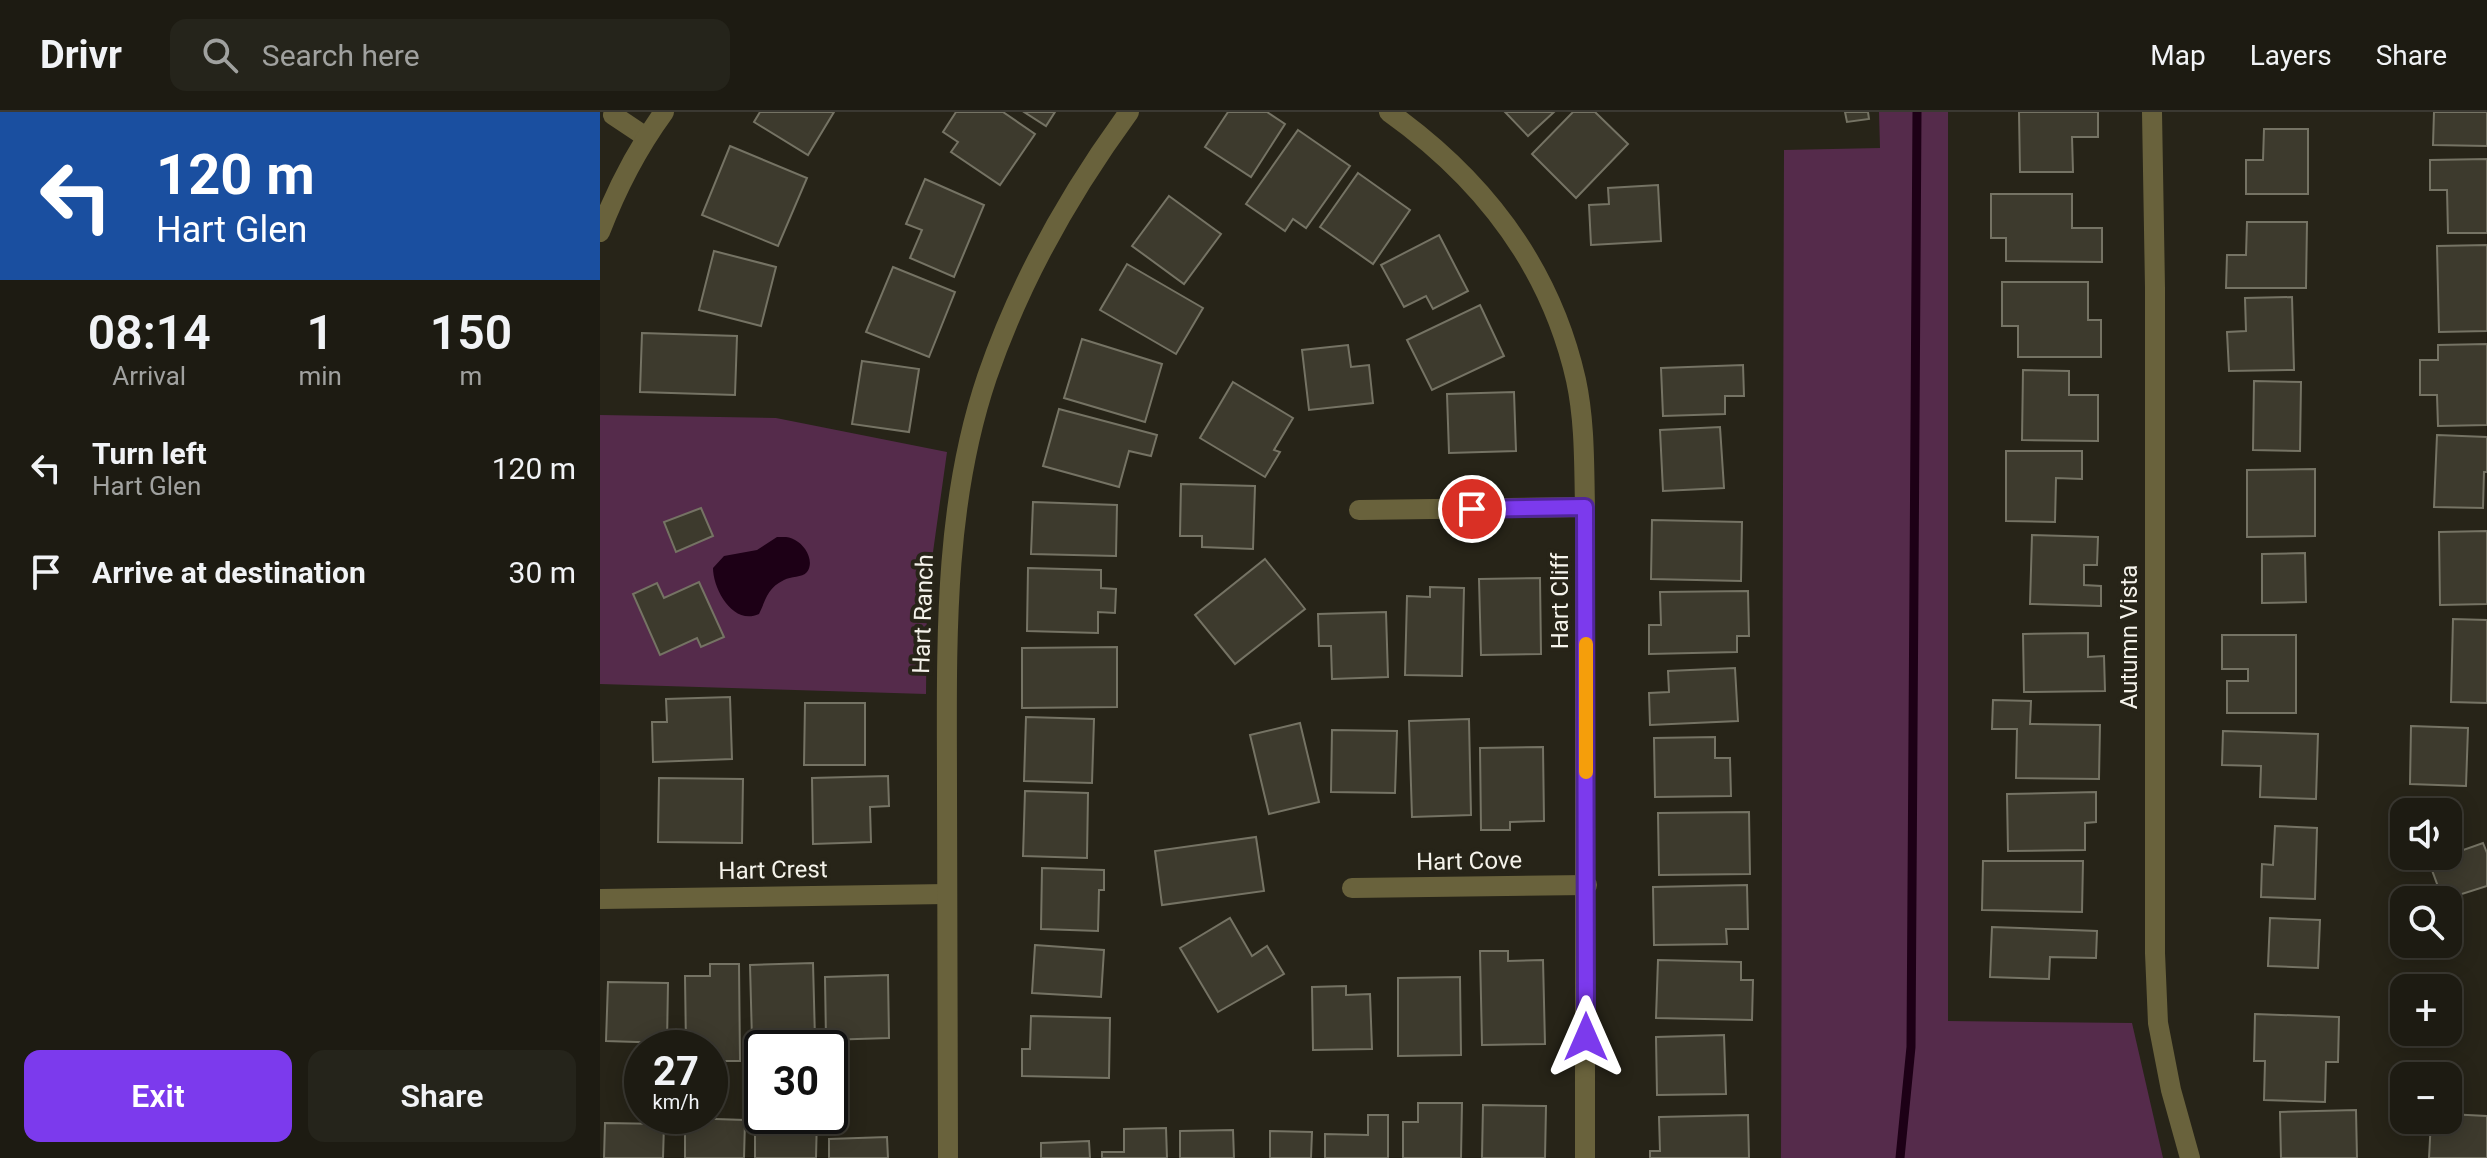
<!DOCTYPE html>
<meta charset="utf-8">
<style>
body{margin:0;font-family:Roboto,sans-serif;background:#25241b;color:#f1f3f6;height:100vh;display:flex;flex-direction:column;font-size:30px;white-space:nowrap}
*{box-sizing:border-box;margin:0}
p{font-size:26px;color:#a0a19f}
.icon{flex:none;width:44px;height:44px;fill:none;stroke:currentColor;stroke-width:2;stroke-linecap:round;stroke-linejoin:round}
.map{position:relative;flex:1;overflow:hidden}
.panel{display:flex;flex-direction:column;background:#1d1b12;width:600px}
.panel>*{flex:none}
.guide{background:#1a4fa0;color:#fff;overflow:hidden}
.buttons{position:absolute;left:1790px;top:686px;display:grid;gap:16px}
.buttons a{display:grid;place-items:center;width:72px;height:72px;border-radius:16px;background:#1d1b12;box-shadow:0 4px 20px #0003,0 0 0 2px #3b3932;font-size:40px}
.speed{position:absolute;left:24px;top:918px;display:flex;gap:16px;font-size:40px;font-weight:700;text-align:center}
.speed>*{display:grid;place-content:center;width:104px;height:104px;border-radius:50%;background:#1d1b12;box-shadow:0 4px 20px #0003,0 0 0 2px #3b3932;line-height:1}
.speed small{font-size:20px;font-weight:400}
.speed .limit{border:4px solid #111;border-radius:12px;background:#fff;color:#111}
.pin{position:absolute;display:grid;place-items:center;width:68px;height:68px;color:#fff;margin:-34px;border:4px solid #fff;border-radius:50%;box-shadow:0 2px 8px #0007}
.me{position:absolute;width:88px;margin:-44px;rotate:0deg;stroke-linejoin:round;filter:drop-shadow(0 0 6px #0008)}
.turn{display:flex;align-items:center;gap:28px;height:168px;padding:0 24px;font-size:36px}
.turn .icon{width:104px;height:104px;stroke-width:2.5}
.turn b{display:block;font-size:56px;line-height:68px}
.eta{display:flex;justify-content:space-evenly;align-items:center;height:136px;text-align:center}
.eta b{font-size:48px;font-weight:600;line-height:56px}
.cta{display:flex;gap:16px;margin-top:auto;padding:16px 24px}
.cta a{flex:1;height:92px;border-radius:16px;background:#7c3aed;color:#fff;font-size:32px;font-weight:600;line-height:92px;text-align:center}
.cta a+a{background:#25241b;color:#f1f3f6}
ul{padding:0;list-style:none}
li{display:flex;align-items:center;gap:24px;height:104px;padding:0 24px}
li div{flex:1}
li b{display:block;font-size:30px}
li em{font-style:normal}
header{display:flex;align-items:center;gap:48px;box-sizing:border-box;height:112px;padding:0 40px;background:#1d1b12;border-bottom:2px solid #3b3932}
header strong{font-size:38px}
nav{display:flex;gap:44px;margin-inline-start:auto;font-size:28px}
.search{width:560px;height:72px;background:#25241b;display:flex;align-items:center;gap:20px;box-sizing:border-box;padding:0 28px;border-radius:16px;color:#a0a19f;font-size:30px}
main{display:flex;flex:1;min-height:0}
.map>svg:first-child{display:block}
.green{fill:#552b4b}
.water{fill:#1d0016}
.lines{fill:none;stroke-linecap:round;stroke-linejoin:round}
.stream{stroke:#1d0016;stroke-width:9}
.building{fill:#3d3a2d;stroke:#757364;stroke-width:2}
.minor{stroke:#69623c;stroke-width:20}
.tertiary{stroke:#69623c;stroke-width:20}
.route-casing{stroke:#51269a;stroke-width:20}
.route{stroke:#7c3aed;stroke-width:14}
.slow{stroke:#f59e0b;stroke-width:14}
.labels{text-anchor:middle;stroke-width:8;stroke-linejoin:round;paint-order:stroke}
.street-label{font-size:24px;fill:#f5f3eb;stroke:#272418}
</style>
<header>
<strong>Drivr</strong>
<div class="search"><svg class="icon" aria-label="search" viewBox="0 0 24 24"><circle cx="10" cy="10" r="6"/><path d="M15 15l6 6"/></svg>Search here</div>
<nav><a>Map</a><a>Layers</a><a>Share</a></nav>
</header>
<main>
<section class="panel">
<div class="guide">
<div class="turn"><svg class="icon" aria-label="left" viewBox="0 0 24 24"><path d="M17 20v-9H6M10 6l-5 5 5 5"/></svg><div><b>120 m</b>Hart Glen</div></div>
</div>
<div class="eta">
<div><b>08:14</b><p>Arrival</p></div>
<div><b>1</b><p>min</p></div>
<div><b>150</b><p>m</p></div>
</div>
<ul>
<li><svg class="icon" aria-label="left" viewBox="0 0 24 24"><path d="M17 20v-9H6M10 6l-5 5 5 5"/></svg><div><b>Turn left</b><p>Hart Glen</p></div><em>120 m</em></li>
<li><svg class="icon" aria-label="arrive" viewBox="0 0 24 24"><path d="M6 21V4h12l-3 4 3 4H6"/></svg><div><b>Arrive at destination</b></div><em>30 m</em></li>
</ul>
<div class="cta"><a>Exit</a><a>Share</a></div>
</section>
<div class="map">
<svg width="1887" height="1046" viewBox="0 0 1887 1046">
<rect width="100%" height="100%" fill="#272418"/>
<g class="green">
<path d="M1279 0H1348V909L1532 911 1563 1046H1181L1184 38 1280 36Z"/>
<path d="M0 303 176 306 347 340 327 483 326 582 0 572Z"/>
</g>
<path class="water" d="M177 425C183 425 189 424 195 428 205 433 215 449 207 460 202 466 191 464 184 468 167 476 166 488 159 502 133 514 113 477 113 456L124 444 157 438Z"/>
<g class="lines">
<path class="stream" d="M1300 1046 1311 935 1317 0"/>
</g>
<g class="building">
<path d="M160 0H234L208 43 154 10Z"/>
<path d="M356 0H403L435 22 400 73 351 40 358 30 343 20Z"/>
<path d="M424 0H455L446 14Z"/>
<path d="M628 0H667L685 12 651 65 605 35Z"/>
<path d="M905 0H954L928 24Z"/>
<path d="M973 0H995L1028 32 976 86 932 42Z"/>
<path d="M1245 0H1268L1269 7 1247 10Z"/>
<path d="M1419 0H1498V25H1472L1473 60H1420Z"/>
<path d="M1834 0H1887V34L1833 33Z"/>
<path d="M1664 17H1708V82H1646V48H1663Z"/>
<path d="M698 18 750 54 706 116 693 107 685 119 646 92Z"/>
<path d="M130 34 207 66 178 134 102 103Z"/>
<path d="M1887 47V121H1848L1847 78H1830V48Z"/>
<path d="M758 61 810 98 773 152 720 115Z"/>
<path d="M325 67 384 93 354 165 310 146 322 118 306 112Z"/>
<path d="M1058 73 1061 129 991 133 989 93 1009 92 1008 76Z"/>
<path d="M1391 82H1472V116H1502V150L1406 149V126H1391Z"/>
<path d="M569 84 621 122 584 172 532 134Z"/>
<path d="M1647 110H1707L1706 176H1626L1627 143H1646Z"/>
<path d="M839 123 868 179 833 197 826 184 804 195 781 153Z"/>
<path d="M1887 133V219L1839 220 1837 134Z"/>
<path d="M114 139 176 155 161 214 99 198Z"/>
<path d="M527 152 603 196 576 242 500 198Z"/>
<path d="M293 155 355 180 329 245 266 220Z"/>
<path d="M1402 170H1488V208H1501V245H1418V214H1402Z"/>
<path d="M1692 185 1694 258 1629 259 1627 220 1646 219 1645 186Z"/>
<path d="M880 193 904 244 832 278 807 228Z"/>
<path d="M42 221 137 224 135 283 40 280Z"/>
<path d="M482 227 562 252 545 310 464 286Z"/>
<path d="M1887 232V313L1838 314 1837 283H1820V248H1838V233Z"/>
<path d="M748 233 751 255 769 253 773 291 709 298 702 238Z"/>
<path d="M262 249 319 257 309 320 252 312Z"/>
<path d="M1143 253 1144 284H1125V302L1063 304 1061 256Z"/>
<path d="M1423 258 1469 259V283H1498V329L1422 328Z"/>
<path d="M1654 269 1701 270 1700 339 1653 338Z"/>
<path d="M633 270 693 306 674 338 680 340 665 365 600 326Z"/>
<path d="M914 280 916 339 849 341 847 282Z"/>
<path d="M459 297 557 323 551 344 529 339 519 375 443 354Z"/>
<path d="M1120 315 1124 376 1063 379 1060 318Z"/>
<path d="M1837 323 1887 325V360H1884L1883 396 1834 395Z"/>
<path d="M1406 339H1482V367L1456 366 1455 410 1406 409Z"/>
<path d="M1715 357V424L1647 425V358Z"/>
<path d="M581 372 655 374 653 437 602 435V424H580Z"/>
<path d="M433 390 517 393 516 444 431 442Z"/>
<path d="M101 396 113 424 76 440 64 410Z"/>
<path d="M1052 408 1142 410 1141 469 1051 467Z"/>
<path d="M1887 419V492L1840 493 1839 420Z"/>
<path d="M1432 423 1498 425 1497 453H1484V473L1501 474V494L1430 492Z"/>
<path d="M1705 441 1706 490 1662 491V442Z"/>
<path d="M665 447 705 497 635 552 595 503Z"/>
<path d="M428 456 501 458V476L516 477 515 501 498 500V521L427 519Z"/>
<path d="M940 466 941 542 881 543 879 467Z"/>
<path d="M99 470 124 525 101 535 97 526 60 543 33 482 57 471 64 486Z"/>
<path d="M830 475 864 476 862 564 805 563 807 484 830 485Z"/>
<path d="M1148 479 1149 524H1137V540L1049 542V513H1061L1060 480Z"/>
<path d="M786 500 788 565 732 567 731 534H719L718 502Z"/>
<path d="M1853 507 1887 508V591L1851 590Z"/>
<path d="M1488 521V545L1504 544 1505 579 1424 580 1423 522Z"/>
<path d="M1622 523H1696V601H1627V569H1648V557H1622Z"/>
<path d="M517 535V595L422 596V536Z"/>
<path d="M1135 556 1138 609 1050 613 1049 581 1069 580 1068 559Z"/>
<path d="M130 585 132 647 53 650 52 610H67L66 587Z"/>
<path d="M1393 588 1431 589 1430 612 1500 613 1499 667 1416 666 1417 617H1392Z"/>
<path d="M205 591H265V653H204Z"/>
<path d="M426 605 494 607 492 671 424 669Z"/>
<path d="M869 607 871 703 812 705 809 609Z"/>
<path d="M700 611 719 690 669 702 650 623Z"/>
<path d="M1811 614 1868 616 1866 674 1810 672Z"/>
<path d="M732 618 797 619 795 681 731 680Z"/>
<path d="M1623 619 1718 622 1716 687 1660 685 1661 654 1622 653Z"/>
<path d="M1115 625V646H1130L1131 684 1055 685 1054 626Z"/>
<path d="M943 635 944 709 910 710V718H881L880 636Z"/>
<path d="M288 664 289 694 270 695 271 730 213 732 212 666Z"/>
<path d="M59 666 143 667 142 731 58 730Z"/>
<path d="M425 679 488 681 487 746 423 744Z"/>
<path d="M1496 680V710L1485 711V738L1408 739 1407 682Z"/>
<path d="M1149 700 1150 762 1059 763 1058 701Z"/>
<path d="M1675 714 1717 716 1715 787 1661 785 1662 752 1673 753Z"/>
<path d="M656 725 664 779 562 793 555 739Z"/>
<path d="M1883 731 1887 741V774L1843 788 1829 750Z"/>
<path d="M1383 749H1483L1482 800 1382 798Z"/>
<path d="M442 756 504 758V778H499L498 819 441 817Z"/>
<path d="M1147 773 1148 817H1126L1127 832 1054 833 1053 775Z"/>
<path d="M630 806 652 844 667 834 684 862 618 900 580 836Z"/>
<path d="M1670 806 1720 808 1718 856 1668 854Z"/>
<path d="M1392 815 1497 819 1496 846 1450 845 1449 867 1390 865Z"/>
<path d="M435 833 504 838 501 885 432 881Z"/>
<path d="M880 839H908V849L943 848 945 932 882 933Z"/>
<path d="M1058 848 1141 850V868H1153L1152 908 1056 906Z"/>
<path d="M213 851 215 927 152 928 150 853Z"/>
<path d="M110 852H139L140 949H110V936H86L85 864H110Z"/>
<path d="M288 863 289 926 226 928 225 865Z"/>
<path d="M860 865 861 943 798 944V866Z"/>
<path d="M8 870 68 871 67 931 6 929Z"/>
<path d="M746 874V883L770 882 772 937 713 938 712 875Z"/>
<path d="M1655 902 1739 905 1738 950H1726L1725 990 1664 988 1665 949H1654Z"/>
<path d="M431 904 510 906 509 966 422 964V937H430Z"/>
<path d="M1124 923 1126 982 1057 983 1056 925Z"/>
<path d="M818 991H862L861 1046H803V1010H818Z"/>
<path d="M883 993 946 994 945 1046H882Z"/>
<path d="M1756 998 1757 1046H1681L1680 1000Z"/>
<path d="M1848 1002 1887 1004V1046H1829L1831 1008H1848Z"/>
<path d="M155 1003 217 1004 216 1046H155Z"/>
<path d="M768 1003H788V1046H725V1022L768 1023Z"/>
<path d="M1148 1003 1149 1046H1050V1039H1060L1059 1005Z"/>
<path d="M85 1006 145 1008 144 1046H85Z"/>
<path d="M5 1011 64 1012 63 1046H4Z"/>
<path d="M566 1016 567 1046H502V1040H524V1017Z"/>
<path d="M633 1018 634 1046H580V1019Z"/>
<path d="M670 1019 712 1020 711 1046H670Z"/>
<path d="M287 1025 288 1046H229V1027Z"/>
<path d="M489 1029 490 1046H441V1031Z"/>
</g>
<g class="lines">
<g class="minor">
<path d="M789 0C883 67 950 153 976 268 985 310 984 353 985 395V1046"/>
<path d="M13 3 46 25"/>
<path d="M0 120C16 78 37 37 64 0"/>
<path d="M759 398 985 395"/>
<path d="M752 776 987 773"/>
<path d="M0 787 347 782"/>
<path d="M348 1046C348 923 347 800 347 678 347 539 342 398 387 265 420 169 469 82 529 0"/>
</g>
<path class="tertiary" d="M1552 0 1555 176V841L1558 911 1571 978 1590 1046"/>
</g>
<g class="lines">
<g class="route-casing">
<path id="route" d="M872 397 985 395 986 925"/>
</g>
<use href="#route" class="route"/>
<path class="slow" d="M986 532V660"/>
</g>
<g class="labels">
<g class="street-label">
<text transform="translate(960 489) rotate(-90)" y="8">Hart Cliff</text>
<text transform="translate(323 502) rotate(-88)" y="8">Hart Ranch</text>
<text transform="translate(1529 525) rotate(-90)" y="8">Autumn Vista</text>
<text transform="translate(869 749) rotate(-1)" y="8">Hart Cove</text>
<text transform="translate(173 758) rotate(-1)" y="8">Hart Crest</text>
</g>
</g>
</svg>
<div class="buttons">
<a><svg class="icon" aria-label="sound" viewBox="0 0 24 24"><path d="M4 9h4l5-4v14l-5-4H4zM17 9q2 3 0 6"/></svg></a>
<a><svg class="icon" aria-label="search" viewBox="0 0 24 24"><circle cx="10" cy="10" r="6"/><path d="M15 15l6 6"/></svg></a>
<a>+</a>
<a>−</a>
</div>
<div class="speed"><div>27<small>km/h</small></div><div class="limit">30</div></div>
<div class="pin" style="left:872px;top:397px;background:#d93025"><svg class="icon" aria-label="arrive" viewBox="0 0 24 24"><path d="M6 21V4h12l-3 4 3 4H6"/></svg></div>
<svg class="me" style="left:986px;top:925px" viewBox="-20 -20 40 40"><path d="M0-17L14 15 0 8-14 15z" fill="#7c3aed" stroke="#fff" stroke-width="4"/></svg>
</div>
</main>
